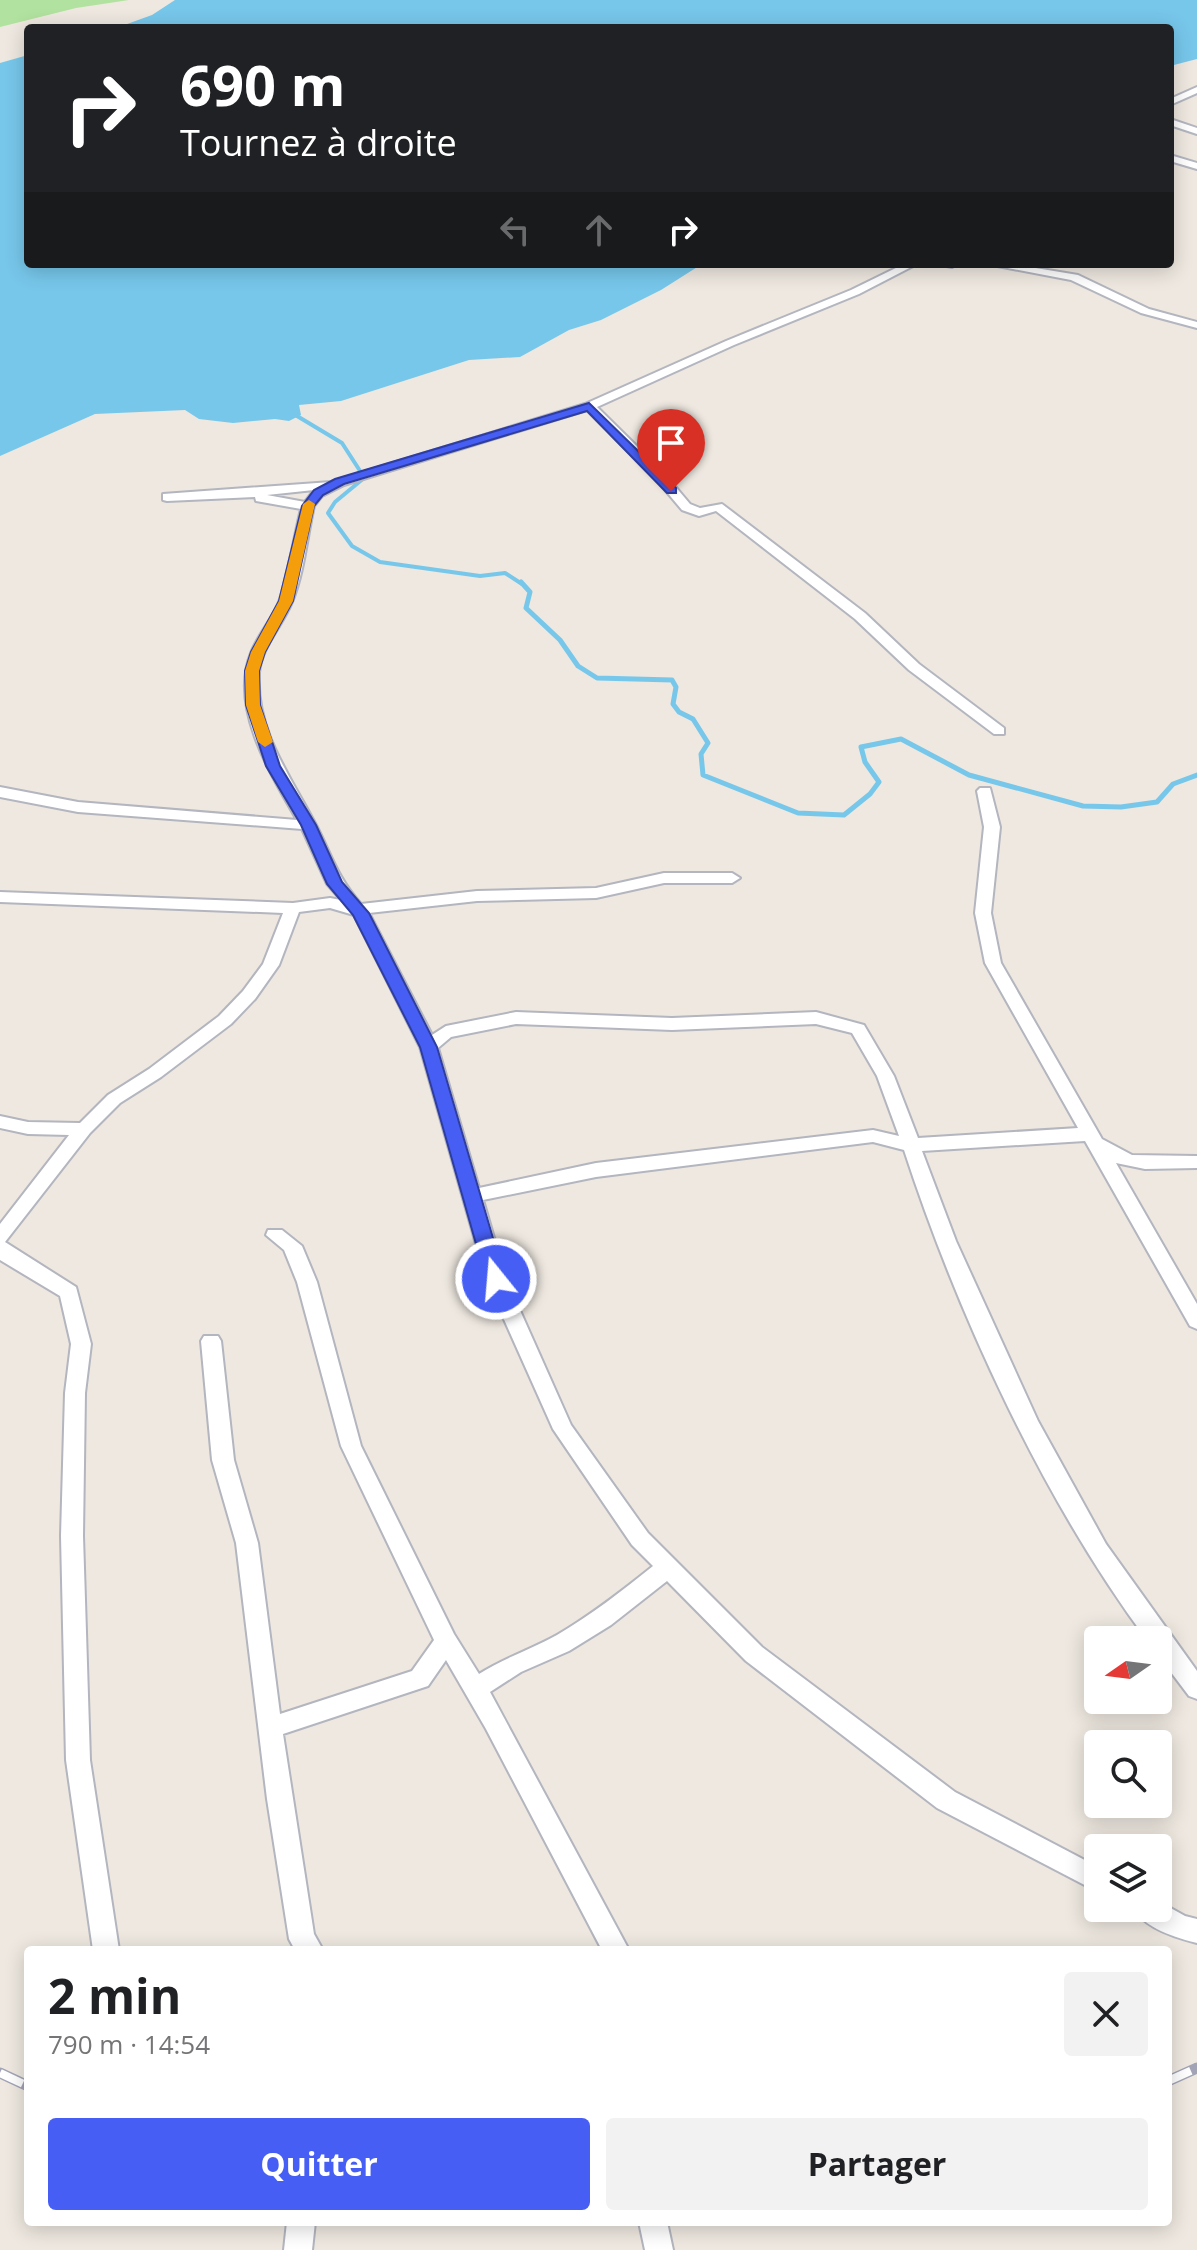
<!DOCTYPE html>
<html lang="fr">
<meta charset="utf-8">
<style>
body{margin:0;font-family:"Open Sans",sans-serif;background:#f2f2f2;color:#202124;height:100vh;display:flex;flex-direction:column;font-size:30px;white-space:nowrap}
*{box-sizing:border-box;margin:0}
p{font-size:26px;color:#757577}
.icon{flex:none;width:44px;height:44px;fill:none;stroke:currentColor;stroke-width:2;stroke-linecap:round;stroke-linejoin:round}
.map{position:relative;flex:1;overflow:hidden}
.details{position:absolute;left:24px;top:1946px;width:1148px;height:280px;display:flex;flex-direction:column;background:#fff;border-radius:8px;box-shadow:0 4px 20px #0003}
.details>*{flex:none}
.guide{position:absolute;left:24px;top:24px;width:1150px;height:244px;border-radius:8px;box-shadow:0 4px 20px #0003;background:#202124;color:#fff;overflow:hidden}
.needle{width:52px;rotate:256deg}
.fabs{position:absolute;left:1084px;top:1626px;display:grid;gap:16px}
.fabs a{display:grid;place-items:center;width:88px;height:88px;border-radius:8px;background:#fff;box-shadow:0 4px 20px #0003;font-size:40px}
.pin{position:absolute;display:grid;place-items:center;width:68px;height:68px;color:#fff;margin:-82px -34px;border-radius:50% 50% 50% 0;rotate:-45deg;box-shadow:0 0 8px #0007}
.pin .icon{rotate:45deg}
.me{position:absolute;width:88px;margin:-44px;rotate:343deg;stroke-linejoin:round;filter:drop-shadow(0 0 6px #0008)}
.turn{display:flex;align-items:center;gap:28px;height:168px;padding:0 24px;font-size:36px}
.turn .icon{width:104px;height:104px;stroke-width:2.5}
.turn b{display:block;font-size:56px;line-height:68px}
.lanes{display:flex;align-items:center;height:76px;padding:0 24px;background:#0003;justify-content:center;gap:40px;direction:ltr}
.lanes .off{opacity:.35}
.round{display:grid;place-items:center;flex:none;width:84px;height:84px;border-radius:8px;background:#f2f2f2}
.overview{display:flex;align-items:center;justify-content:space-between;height:136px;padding:0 24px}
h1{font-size:48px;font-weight:700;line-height:60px}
.action{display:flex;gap:16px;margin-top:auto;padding:16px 24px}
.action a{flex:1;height:92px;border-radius:8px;background:#465ef4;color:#fff;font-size:32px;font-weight:700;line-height:92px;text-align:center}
.action a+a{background:#f2f2f2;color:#202124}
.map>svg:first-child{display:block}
.green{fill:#b2e29f}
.water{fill:#77c7eb}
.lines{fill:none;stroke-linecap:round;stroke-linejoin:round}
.stream-far1{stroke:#77c7eb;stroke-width:4}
.stream{stroke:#77c7eb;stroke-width:5}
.street-casing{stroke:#b3b5bf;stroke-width:4}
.street{fill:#fff;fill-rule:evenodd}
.rail-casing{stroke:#a2a4b6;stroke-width:11}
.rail{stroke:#fff;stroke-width:8;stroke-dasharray:25;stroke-linecap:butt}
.route{fill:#465ef4;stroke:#2e3d9f;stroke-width:2}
.slow{fill:#f59e0b}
</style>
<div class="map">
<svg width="1197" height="2250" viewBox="0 0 1197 2250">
<rect width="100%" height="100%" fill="#eee8e0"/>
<path class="green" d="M0 0H129L76 8 0 27Z"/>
<g class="water">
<path d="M175 0H1197V59L1170 66V28H116L152 15Z"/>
<path d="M28 55V264H702L661 290 601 320 569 330 520 357 469 360 341 401 299 405 301 415 289 421 275 419 233 423 199 419 185 410 95 414 0 456V63Z"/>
</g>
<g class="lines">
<g class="stream-far1">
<path d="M292 413 342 443 362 474"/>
<path d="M364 478 335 502 328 513 352 546 380 562 480 576 505 573 522 584"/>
</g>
<path class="stream" d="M521 582 530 592 526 608 560 640 578 666 597 678 672 680 676 687 673 704 679 712 693 719 708 743 701 754 703 775 798 813 844 815 870 794 879 782 865 762 861 747 901 739 969 775 1083 806 1121 807 1157 802 1173 784 1197 775"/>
<g class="street-casing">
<g id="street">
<path d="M1197 87V93L1170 105V99Z"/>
<path d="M1170 119 1197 128V134L1170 125Z"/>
<path d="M1170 155 1197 163V169L1170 161Z"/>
<path d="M904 264H917L859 294 734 345 597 407 663 472 690 504 700 508 722 504 865 613 919 664 1004 728V734H994L909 670 855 619 716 511 699 516 682 510 655 478 587 410 344 485 322 496 314 506C307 537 304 573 292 602 283 625 261 647 259 673 255 730 291 777 316 825 332 856 337 877 361 904L477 891 596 888 664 873H732L740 878 732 883H664L596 898 477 901 369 913 432 1035 446 1026 516 1012 672 1018 816 1012 864 1025 894 1076 918 1138 1078 1128 985 963 975 913 984 827 977 791 980 788H990L1000 827 991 913 1001 963 1102 1139 1132 1155 1197 1156V1168L1145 1169 1116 1163 1197 1304V1329L1190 1326 1085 1141 922 1151 956 1241 1038 1421 1106 1544 1197 1671V1699L1189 1696 1158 1655V1640H1147C1043 1500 958 1315 904 1150L873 1142 596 1177 483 1200 506 1279 571 1425 648 1533 762 1647 955 1792 1098 1867V1892L937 1808 746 1661 667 1581 611 1625 569 1651 521 1672 490 1692 629 1950H602L486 1729 446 1660 428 1686 283 1734 314 1934 323 1950H295L289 1939 267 1799 236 1543 212 1460 201 1341 204 1336H218L221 1341 234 1460 258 1543 280 1714 412 1671 434 1640 341 1446 297 1282 284 1250 266 1235 268 1230H282L302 1246 317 1282 361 1446 454 1634 479 1674C504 1658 532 1649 557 1635 591 1615 622 1591 653 1566L632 1545 553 1429 486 1279 420 1047 354 915 330 908 299 912 279 965 255 999 231 1024 161 1077 120 1103 90 1133 5 1242 76 1287 91 1344 85 1393 83 1536 90 1760 119 1950H93L66 1760 61 1536 65 1393 71 1344 60 1296 0 1260V1224L69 1135 28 1134 0 1128V1116L28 1122 80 1123 108 1095 149 1069 219 1016 243 991 263 964 283 913 0 902V892L293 903 330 898 341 900 327 884 302 829 78 812 0 797V787L78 802 297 820C271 775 229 707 251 653 258 634 274 618 280 599 289 570 294 538 301 509L256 501 255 497 167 501 163 500V494L331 482 585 404 726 341 851 290ZM314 490 305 502 267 495ZM516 1024 672 1030 816 1024 852 1033 877 1076 899 1136 873 1130 596 1163 479 1188 438 1048 451 1037Z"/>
<path d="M936 264H957L952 267Z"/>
<path d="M987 264H1012L1078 275 1149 309 1197 322V328L1141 313 1071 280Z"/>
<path d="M1158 1901 1185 1916 1197 1919V1943C1177 1938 1143 1928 1134 1908H1158Z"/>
<path d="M287 2222H315L312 2250H284Z"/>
<path d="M639 2222H667L673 2250H645Z"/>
</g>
</g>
<use href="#street" class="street"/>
<g class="rail-casing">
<g id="rail">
<path d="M0 2073 28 2086"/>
<path d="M1168 2081 1197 2068"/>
</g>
</g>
<use href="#rail" class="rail"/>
</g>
<path class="route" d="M589 403 676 488V493H667L587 411 344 484 323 495 314 506 293 601 265 652 259 671 260 705 280 766 316 825 342 882 369 913 437 1047 505 1279 503 1284H489L486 1279 420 1047 353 915 327 884 301 825 266 766 246 705 245 671 251 652 279 601 302 506 314 490 335 479Z"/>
<path class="slow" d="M309 500 315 504 293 601 265 652 259 671 260 705 273 742 265 747 258 742 246 705 245 671 251 652 279 601 303 504Z"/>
</svg>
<div class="fabs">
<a><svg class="needle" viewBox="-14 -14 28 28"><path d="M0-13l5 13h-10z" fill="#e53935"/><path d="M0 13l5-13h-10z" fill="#757577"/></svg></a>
<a><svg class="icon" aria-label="search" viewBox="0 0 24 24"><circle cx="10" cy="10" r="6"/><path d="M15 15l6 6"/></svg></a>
<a><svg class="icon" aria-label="layers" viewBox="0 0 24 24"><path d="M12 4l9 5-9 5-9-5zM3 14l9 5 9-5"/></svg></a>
</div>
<div class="pin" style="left:671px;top:491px;background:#d93025"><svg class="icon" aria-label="arrive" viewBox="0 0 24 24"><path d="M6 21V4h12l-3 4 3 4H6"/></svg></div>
<svg class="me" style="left:496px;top:1279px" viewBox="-20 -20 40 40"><circle r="17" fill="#465ef4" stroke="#fff" stroke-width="3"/><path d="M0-11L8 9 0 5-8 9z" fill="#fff"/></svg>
<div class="guide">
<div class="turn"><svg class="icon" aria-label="right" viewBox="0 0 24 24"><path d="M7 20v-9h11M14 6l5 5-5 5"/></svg><div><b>690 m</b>Tournez à droite</div></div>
<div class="lanes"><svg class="icon off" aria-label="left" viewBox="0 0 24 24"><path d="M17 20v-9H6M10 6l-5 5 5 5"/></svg><svg class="icon off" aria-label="ahead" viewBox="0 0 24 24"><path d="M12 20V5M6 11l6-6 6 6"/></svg><svg class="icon" aria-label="right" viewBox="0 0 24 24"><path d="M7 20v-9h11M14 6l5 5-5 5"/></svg></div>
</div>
<section class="details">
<div class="overview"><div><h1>2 min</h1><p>790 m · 14:54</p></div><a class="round"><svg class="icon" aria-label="close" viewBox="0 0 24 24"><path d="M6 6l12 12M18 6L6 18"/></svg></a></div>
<div class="action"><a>Quitter</a><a>Partager</a></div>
</section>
</div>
